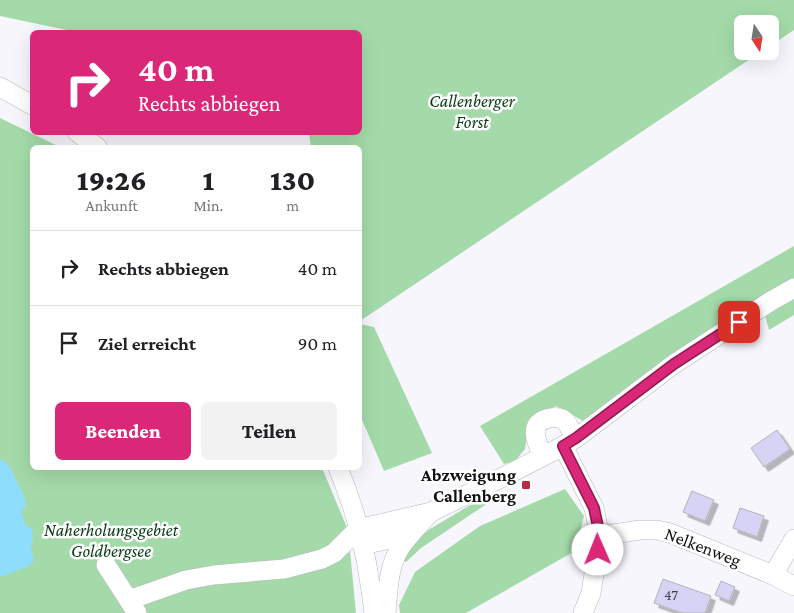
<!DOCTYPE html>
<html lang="de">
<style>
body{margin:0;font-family:"Crimson Pro",serif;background:#f2f2f2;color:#202124;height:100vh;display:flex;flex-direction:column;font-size:19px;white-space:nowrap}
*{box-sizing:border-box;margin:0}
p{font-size:16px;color:#757577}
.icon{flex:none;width:28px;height:28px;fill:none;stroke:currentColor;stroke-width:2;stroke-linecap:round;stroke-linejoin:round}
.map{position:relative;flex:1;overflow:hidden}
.drawer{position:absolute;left:30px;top:145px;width:332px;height:325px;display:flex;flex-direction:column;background:#fff;border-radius:8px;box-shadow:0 5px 20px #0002}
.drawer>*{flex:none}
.banner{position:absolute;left:30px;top:30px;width:332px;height:105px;border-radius:8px;box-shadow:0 5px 20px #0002;background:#db2777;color:#fff;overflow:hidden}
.needle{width:32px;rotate:168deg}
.fabs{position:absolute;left:734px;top:15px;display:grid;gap:10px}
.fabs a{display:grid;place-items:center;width:45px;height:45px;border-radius:8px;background:#fff;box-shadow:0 5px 20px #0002;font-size:25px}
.pin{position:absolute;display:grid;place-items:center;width:42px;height:42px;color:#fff;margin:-21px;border-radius:10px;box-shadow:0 2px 8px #0006}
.me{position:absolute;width:55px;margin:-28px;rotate:359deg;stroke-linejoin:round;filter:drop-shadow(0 0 4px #0008)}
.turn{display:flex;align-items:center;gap:18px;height:105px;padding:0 25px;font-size:22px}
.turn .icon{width:65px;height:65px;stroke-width:2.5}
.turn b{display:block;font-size:35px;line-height:42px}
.eta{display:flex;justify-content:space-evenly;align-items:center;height:85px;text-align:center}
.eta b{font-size:30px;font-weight:800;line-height:35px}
.button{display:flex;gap:10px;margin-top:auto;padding:10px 25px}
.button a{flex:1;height:58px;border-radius:8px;background:#db2777;color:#fff;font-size:20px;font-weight:800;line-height:58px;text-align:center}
.button a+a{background:#f2f2f2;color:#202124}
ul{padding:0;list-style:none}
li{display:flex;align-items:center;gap:15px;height:75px;padding:0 25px;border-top:1px solid #e0e0e0}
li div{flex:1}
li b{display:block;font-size:19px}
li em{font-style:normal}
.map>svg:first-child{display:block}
.green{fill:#a4daa9}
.water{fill:#8fddfc}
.building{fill:#d6d3f4;stroke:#b4b3b9;filter:url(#shadow)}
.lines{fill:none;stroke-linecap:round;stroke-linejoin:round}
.minor-casing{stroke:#b9b8bf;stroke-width:20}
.minor{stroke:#fff;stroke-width:19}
.route-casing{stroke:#8e194d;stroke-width:12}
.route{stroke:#db2777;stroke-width:9}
.poi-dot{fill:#bb2a45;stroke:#fff;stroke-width:2}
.labels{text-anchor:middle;stroke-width:5;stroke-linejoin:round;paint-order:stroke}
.number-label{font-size:15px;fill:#43424c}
.park-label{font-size:18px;font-style:italic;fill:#083c15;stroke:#fff}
.poi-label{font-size:18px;font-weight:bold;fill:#121214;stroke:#fff;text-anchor:end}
.street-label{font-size:18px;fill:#121214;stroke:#fff}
</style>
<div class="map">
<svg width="794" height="613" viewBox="0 0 794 613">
<defs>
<filter id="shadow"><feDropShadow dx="4.5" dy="4.5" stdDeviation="0" flood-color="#0004"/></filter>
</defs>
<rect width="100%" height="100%" fill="#f7f6fd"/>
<g class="green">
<path d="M0 0H794V30L770 46V24H742V51H762L360 321V148L311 147 309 133 360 132V32H76L0 16Z"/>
<path d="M0 118 60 147 32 148V468H322L348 530 356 613H0Z"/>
<path d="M794 246V278L713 327 585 422 556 406 539 415 529 424 525 449 515 461 504 464 480 426Z"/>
<path d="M794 299V315L769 330 765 316Z"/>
<path d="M360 324 374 327 432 453 384 471 360 415Z"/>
<path d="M565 489 584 516 575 551 466 613H400L399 605 415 572 480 526Z"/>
<path d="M494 491 497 497 421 548 406 562 402 560 412 542 430 529Z"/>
</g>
<path class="water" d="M0 458 10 467 24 496 26 506 21 511 26 526 32 528 33 538 31 548 34 561 27 567 0 577Z"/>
<g class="building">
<path d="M777 430 790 449 764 467 751 448Z"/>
<path d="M692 491 714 500 705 521 683 512Z"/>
<path d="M740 508 764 516 757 537 733 528Z"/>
<path d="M663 579 711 596 705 613H682L654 603Z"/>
<path d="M721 581 735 587 729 601 715 595Z"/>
</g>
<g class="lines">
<g class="minor-casing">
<g id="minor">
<path d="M0 87 32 105"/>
<path d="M77 132 98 148"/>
<path d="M563 446 594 508 600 536 591 593 583 613"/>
<path d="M543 456C536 442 527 422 550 418 555 417 561 417 565 421 569 425 572 433 576 438"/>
<path d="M338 468C350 496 360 530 366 560 369 577 372 595 374 613"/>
<path d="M358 529 431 512 503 477 563 446 576 438 674 364 771 301 794 288"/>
<path d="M600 536 640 530H657L670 533 773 575 794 586"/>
<path d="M362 545 410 535"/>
<path d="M106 565 137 613"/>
<path d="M773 575 794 539"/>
<path d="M129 600 186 580 214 575 284 569 322 559 334 553 358 529"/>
<path d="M386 613C388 591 388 567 400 548 408 535 420 524 431 512"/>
</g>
</g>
<use href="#minor" class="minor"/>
</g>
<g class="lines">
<g class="route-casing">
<path id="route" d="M598 550 600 536 594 508 563 446 576 438 674 364 739 322"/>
</g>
<use href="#route" class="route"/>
</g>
<rect class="poi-dot" x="521" y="480" width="10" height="10" rx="2.5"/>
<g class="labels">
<g class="number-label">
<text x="671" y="600">47</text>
</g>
<g class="park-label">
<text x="472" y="107">Callenberger<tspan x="472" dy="21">Forst</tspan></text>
<text x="111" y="536">Naherholungsgebiet<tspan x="111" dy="21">Goldbergsee</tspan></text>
</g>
<g class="poi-label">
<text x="516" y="481">Abzweigung<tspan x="516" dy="21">Callenberg</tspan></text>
</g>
<g class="street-label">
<text transform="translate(703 547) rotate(21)" y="6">Nelkenweg</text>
</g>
</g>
</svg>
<div class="fabs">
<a><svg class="needle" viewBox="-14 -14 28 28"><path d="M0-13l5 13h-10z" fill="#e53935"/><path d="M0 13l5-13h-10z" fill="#757577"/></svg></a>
</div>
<div class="pin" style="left:739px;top:322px;background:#d93025"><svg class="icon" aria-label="arrive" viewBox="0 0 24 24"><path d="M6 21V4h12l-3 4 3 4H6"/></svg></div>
<svg class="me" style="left:598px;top:550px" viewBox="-20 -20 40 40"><circle r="19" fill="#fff"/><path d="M0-13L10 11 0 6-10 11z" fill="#db2777"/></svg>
<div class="banner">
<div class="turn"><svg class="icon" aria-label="right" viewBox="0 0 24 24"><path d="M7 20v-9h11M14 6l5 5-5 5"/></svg><div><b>40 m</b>Rechts abbiegen</div></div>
</div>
<section class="drawer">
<div class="eta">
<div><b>19:26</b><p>Ankunft</p></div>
<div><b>1</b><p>Min.</p></div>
<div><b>130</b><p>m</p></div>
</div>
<ul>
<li><svg class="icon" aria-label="right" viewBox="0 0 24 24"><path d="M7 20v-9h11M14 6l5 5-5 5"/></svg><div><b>Rechts abbiegen</b></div><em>40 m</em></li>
<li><svg class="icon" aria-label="arrive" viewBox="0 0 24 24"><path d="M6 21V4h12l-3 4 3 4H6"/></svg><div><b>Ziel erreicht</b></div><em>90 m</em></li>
</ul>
<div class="button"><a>Beenden</a><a>Teilen</a></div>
</section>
</div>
